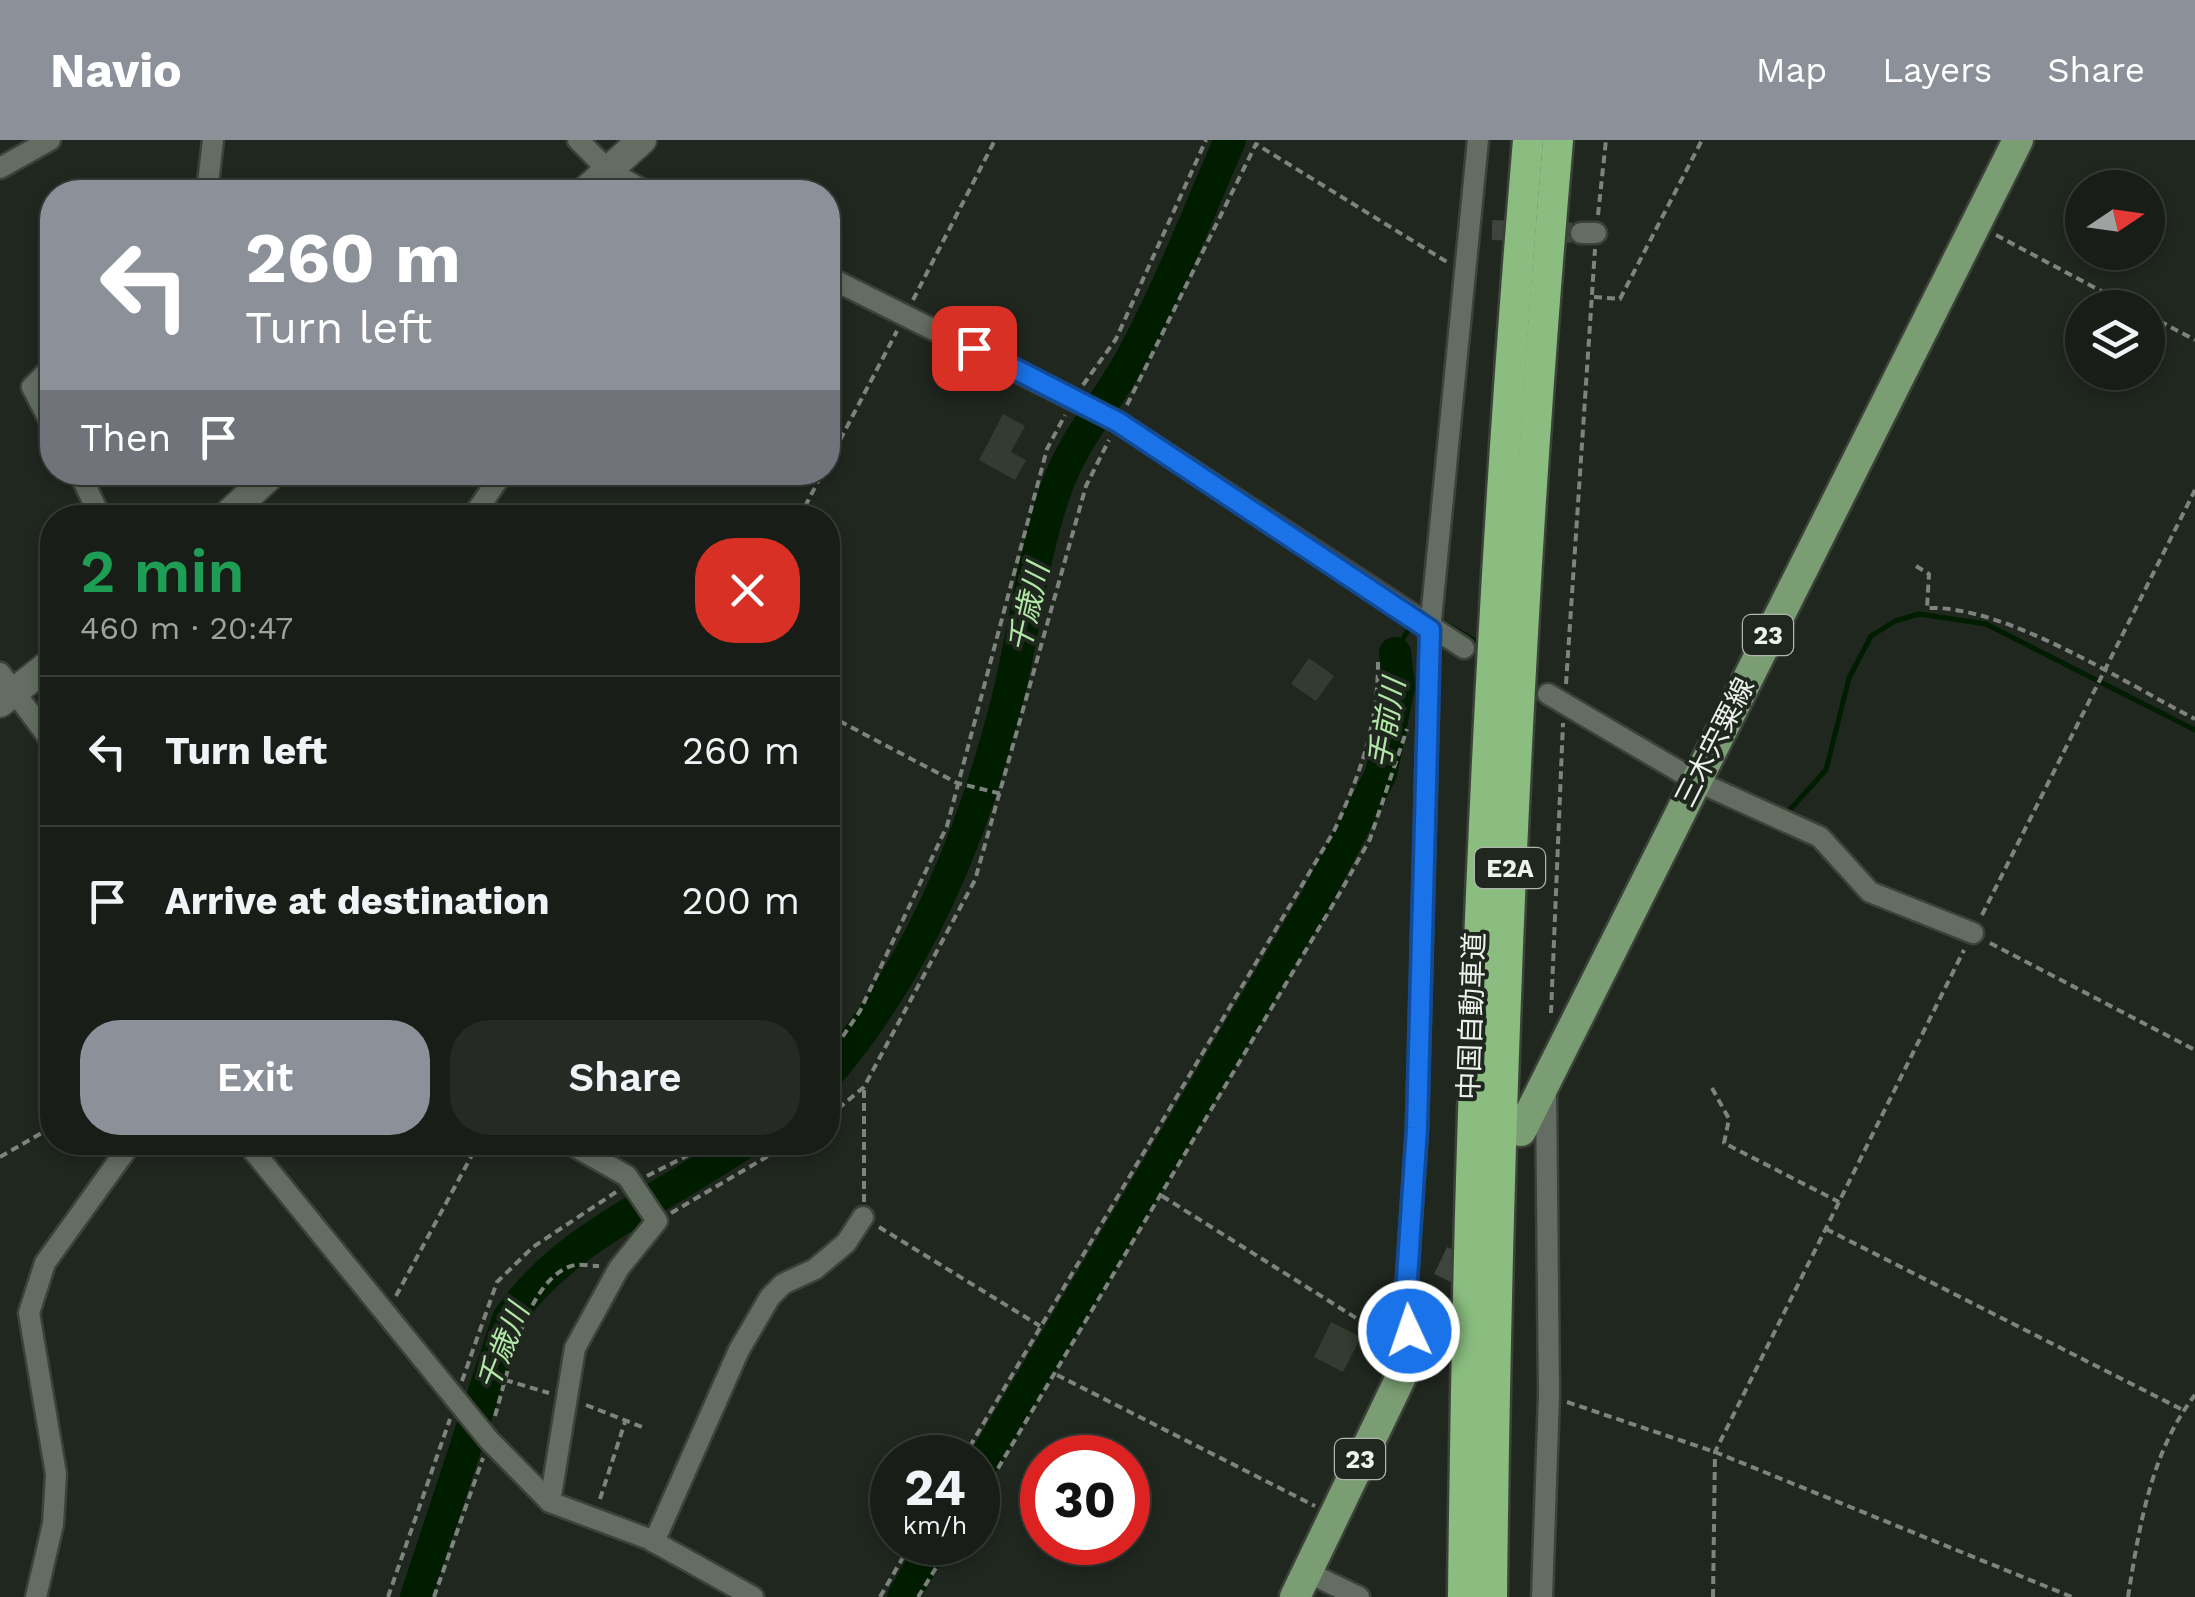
<!DOCTYPE html>
<meta charset="utf-8">
<style>
body{margin:0;font-family:"Work Sans","Noto Sans JP",sans-serif;background:#252a24;color:#f1f3f6;height:100vh;display:flex;flex-direction:column;font-size:38px;white-space:nowrap}
*{box-sizing:border-box;margin:0}
p{font-size:32px;color:#9fa2a1}
.icon{flex:none;width:55px;height:55px;fill:none;stroke:currentColor;stroke-width:2;stroke-linecap:round;stroke-linejoin:round}
.map{position:relative;flex:1;overflow:hidden}
.panel{position:absolute;left:40px;top:365px;width:800px;height:650px;display:flex;flex-direction:column;background:#181d17;border-radius:40px;box-shadow:0 5px 15px #0003,0 0 0 2px #363b36}
.panel>*{flex:none}
.banner{position:absolute;left:40px;top:40px;width:800px;height:305px;border-radius:40px;box-shadow:0 5px 15px #0003,0 0 0 2px #363b36;background:#8c9099;color:#fff;overflow:hidden}
.needle{width:65px;rotate:77deg}
.buttons{position:absolute;left:2065px;top:30px;display:grid;gap:20px}
.buttons a{display:grid;place-items:center;width:100px;height:100px;border-radius:50%;background:#181d17;box-shadow:0 5px 15px #0003,0 0 0 2px #363b36;font-size:50px}
.speed{position:absolute;left:870px;top:1295px;display:flex;gap:20px;font-size:50px;font-weight:700;text-align:center}
.speed>*{display:grid;place-content:center;width:130px;height:130px;border-radius:50%;background:#181d17;box-shadow:0 5px 15px #0003,0 0 0 2px #363b36;line-height:1}
.speed small{font-size:25px;font-weight:400}
.speed .limit{border:15px solid #d22;background:#fff;color:#111}
.pin{position:absolute;display:grid;place-items:center;width:85px;height:85px;color:#fff;margin:-42px;border-radius:20px;box-shadow:0 5px 15px #0006}
.me{position:absolute;width:110px;margin:-55px;rotate:357deg;stroke-linejoin:round;filter:drop-shadow(0 0 8px #0008)}
.turn{display:flex;align-items:center;gap:35px;height:210px;padding:0 40px;font-size:45px}
.turn .icon{width:130px;height:130px;stroke-width:2.5}
.turn b{display:block;font-size:70px;line-height:85px}
.then{display:flex;align-items:center;height:95px;padding:0 40px;background:#0003;gap:20px;font-size:38px}
.round{display:grid;place-items:center;flex:none;width:105px;height:105px;border-radius:40px;background:#252a24}
.summary{display:flex;align-items:center;justify-content:space-between;height:170px;padding:0 40px}
h1{font-size:60px;font-weight:600;line-height:75px;color:#1e9e55}
.action{display:flex;gap:20px;margin-top:auto;padding:20px 40px}
.action a{flex:1;height:115px;border-radius:40px;background:#8c9099;color:#fff;font-size:40px;font-weight:600;line-height:115px;text-align:center}
.action a+a{background:#252a24;color:#f1f3f6}
ul{padding:0;list-style:none}
li{display:flex;align-items:center;gap:30px;height:150px;padding:0 40px;border-top:2px solid #363b36}
li div{flex:1}
li b{display:block;font-size:38px}
li em{font-style:normal}
header{display:flex;align-items:center;gap:60px;box-sizing:border-box;height:140px;padding:0 50px;background:#8c9099;color:#fff}
header strong{font-size:48px}
nav{display:flex;gap:55px;margin-inline-start:auto;font-size:35px}
.map>svg:first-child{display:block}
.lines{fill:none;stroke-linecap:round;stroke-linejoin:round}
.stream{stroke:#001d00;stroke-width:5}
.river{stroke:#001d00;stroke-width:32}
.building{fill:#343c32}
.street-tunnel{stroke:#3f453e;stroke-width:20;stroke-dasharray:20 10;stroke-linecap:butt}
.primary-tunnel{stroke:#3f453e;stroke-width:30;stroke-dasharray:30 15;stroke-linecap:butt}
.street-casing{stroke:#3c423a;stroke-width:25}
.secondary-casing{stroke:#3c423a;stroke-width:32}
.primary-casing{stroke:#3c423a;stroke-width:35}
.highway-casing{stroke:#3c423a;stroke-width:35}
.path{stroke:#7e847d;stroke-width:4;stroke-dasharray:8 5;stroke-linecap:butt}
.street{stroke:#646d62;stroke-width:20}
.secondary{stroke:#646d62;stroke-width:28}
.primary{stroke:#7b9d73;stroke-width:30}
.highway{stroke:#8abd7f;stroke-width:30}
.route-casing{stroke:#114b97;stroke-width:25}
.route{stroke:#1a73e8;stroke-width:18}
.labels{text-anchor:middle;stroke-width:8;stroke-linejoin:round;paint-order:stroke}
.shield{fill:#20271f;stroke:#b0b5ae;stroke-width:2.5}
.shield-label{font-size:25px;font-weight:bold;fill:#edf2ec}
.street-label{font-size:28px;fill:#edf2ec;stroke:#20271f}
.water-label{font-size:30px;font-style:italic;fill:#b2e8a7;stroke:#20271f}
</style>
<header>
<strong>Navio</strong>
<nav><a>Map</a><a>Layers</a><a>Share</a></nav>
</header>
<div class="map">
<svg width="2195" height="1457" viewBox="0 0 2195 1457">
<rect width="100%" height="100%" fill="#20271f"/>
<g class="lines">
<g class="stream">
<path d="M1438 479 1480 504"/>
<path d="M1395 513 1412 483"/>
<path d="M1783 671 1787 673 1826 630 1849 538 1871 496 1895 481 1919 474 1986 484 2195 590"/>
</g>
<g class="river">
<path d="M828 934C917 831 974 693 1007 561 1025 490 1032 415 1057 346 1075 297 1109 260 1133 215 1170 146 1199 71 1230 0"/>
<path d="M978 1331 1313 765 1381 634 1399 547 1395 513"/>
<path d="M416 1457 508 1179C562 1098 666 1058 745 1002"/>
<path d="M903 1457 935 1402"/>
</g>
</g>
<g class="building">
<path d="M1003 274 1025 286 1011 312 1026 320 1015 340 979 320Z"/>
<path d="M1309 518 1334 536 1316 561 1291 544Z"/>
<path d="M1331 1182 1361 1197 1343 1232 1314 1217Z"/>
</g>
<g class="lines">
<path class="street-tunnel" d="M1492 90 1581 93"/>
<path class="primary-tunnel" d="M1428 1181 1470 1094"/>
<g class="street-casing">
<g id="street">
<path d="M578 0 608 30 646 52"/>
<path d="M0 28 50 0"/>
<path d="M207 52 213 0"/>
<path d="M1581 93H1596"/>
<path d="M828 137 1118 282 1464 508"/>
<path d="M52 227 32 247 52 285"/>
<path d="M79 332 101 378"/>
<path d="M472 378 503 332"/>
<path d="M0 533 52 602"/>
<path d="M1548 554 1694 640 1820 697 1870 752 1973 793"/>
<path d="M246 1002 489 1300 550 1362 649 1399 753 1457"/>
<path d="M1411 1210 1406 1154 1417 988 1430 490 1478 0"/>
<path d="M550 1362 575 1208 619 1128 657 1081 627 1036 567 1002"/>
<path d="M654 1402 739 1210 770 1157 783 1144 815 1129 846 1103 863 1077"/>
<path d="M1307 1432 1359 1457"/>
<path d="M36 1457 53 1384 56 1334 29 1173 45 1123 132 1002"/>
<path d="M1542 1457 1549 1255 1546 949"/>
</g>
</g>
<g class="secondary-casing">
<g id="secondary">
<path d="M584 52 642 0"/>
<path d="M224 378 274 332"/>
<path d="M0 563 52 522"/>
</g>
</g>
<g class="primary-casing">
<g id="primary">
<path d="M1521 991 2018 0"/>
<path d="M1295 1457 1428 1181"/>
</g>
</g>
<g class="highway-casing">
<g id="highway">
<path d="M1463 1457C1468 970 1487 485 1528 0"/>
<path d="M1492 1457C1497 970 1516 485 1558 0"/>
</g>
</g>
<g class="path">
<path d="M1598 75 1606 0"/>
<path d="M1996 95 2133 168"/>
<path d="M1594 157 1620 159 1702 0"/>
<path d="M913 160 995 0"/>
<path d="M2148 175 2195 200"/>
<path d="M1083 245 1116 199 1206 0"/>
<path d="M1127 265 1256 4 1447 122"/>
<path d="M828 323 897 191"/>
<path d="M799 378 823 332"/>
<path d="M1916 426 1929 434 1927 468C2006 465 2123 542 2195 579"/>
<path d="M1566 544 1595 109"/>
<path d="M828 575 957 643 1002 654"/>
<path d="M1982 775 2195 350"/>
<path d="M1990 803 2195 910"/>
<path d="M1551 873 1563 583"/>
<path d="M828 918 860 871 947 686 1047 309 1065 275"/>
<path d="M1712 948 1729 979 1724 1003 1839 1062"/>
<path d="M828 977 864 947 975 740 1086 346 1109 300"/>
<path d="M0 1017 52 987"/>
<path d="M647 1036 714 1002"/>
<path d="M1162 1056 1391 1200"/>
<path d="M864 1062V947"/>
<path d="M671 1073 792 1002"/>
<path d="M879 1087 1040 1186"/>
<path d="M1826 1089 2183 1270"/>
<path d="M396 1156 479 1002"/>
<path d="M1057 1235 1315 1366"/>
<path d="M505 1240 549 1253"/>
<path d="M462 1241 497 1142 533 1107 616 1052"/>
<path d="M1567 1262 1715 1312 2072 1457"/>
<path d="M586 1265 642 1287"/>
<path d="M495 1276C507 1236 527 1135 575 1125 582 1124 592 1126 599 1126"/>
<path d="M963 1318 1334 691C1360 635 1378 585 1378 522"/>
<path d="M600 1359 625 1282"/>
<path d="M978 1362 1341 751 1370 699 1407 589"/>
<path d="M388 1457 450 1279"/>
<path d="M434 1457 483 1318"/>
<path d="M880 1457 912 1402"/>
<path d="M918 1457 952 1402"/>
<path d="M1713 1457 1715 1312 1964 810"/>
<path d="M2128 1457C2139 1388 2151 1311 2195 1255"/>
</g>
<use href="#street" class="street"/>
<use href="#secondary" class="secondary"/>
<use href="#primary" class="primary"/>
<use href="#highway" class="highway"/>
</g>
<g class="lines">
<g class="route-casing">
<path id="route" d="M974 208 1118 282 1430 490 1417 988 1406 1154 1409 1191"/>
</g>
<use href="#route" class="route"/>
</g>
<g class="labels">
<g class="shield">
<rect x="1743" y="475" width="50" height="40" rx="8"/>
<rect x="1475" y="708" width="70" height="40" rx="8"/>
<rect x="1335" y="1299" width="50" height="40" rx="8"/>
</g>
<g class="shield-label">
<text x="1768" y="504">23</text>
<text x="1510" y="737">E2A</text>
<text x="1360" y="1328">23</text>
</g>
<g class="street-label">
<text transform="translate(1714 602) rotate(-63)" y="10">三木宍粟線</text>
<text transform="translate(1471 876) rotate(-88)" y="10">中国自動車道</text>
</g>
<g class="water-label">
<text transform="translate(1029 468) rotate(-77)" y="10">千歳川</text>
<text transform="translate(1387 583) rotate(-80)" y="10">手前川</text>
<text transform="translate(503 1207) rotate(-68)" y="10">千歳川</text>
</g>
</g>
</svg>
<div class="buttons">
<a><svg class="needle" viewBox="-14 -14 28 28"><path d="M0-13l5 13h-10z" fill="#e53935"/><path d="M0 13l5-13h-10z" fill="#9fa2a1"/></svg></a>
<a><svg class="icon" aria-label="layers" viewBox="0 0 24 24"><path d="M12 4l9 5-9 5-9-5zM3 14l9 5 9-5"/></svg></a>
</div>
<div class="speed"><div>24<small>km/h</small></div><div class="limit">30</div></div>
<div class="pin" style="left:974px;top:208px;background:#d93025"><svg class="icon" aria-label="arrive" viewBox="0 0 24 24"><path d="M6 21V4h12l-3 4 3 4H6"/></svg></div>
<svg class="me" style="left:1409px;top:1191px" viewBox="-20 -20 40 40"><circle r="17" fill="#1a73e8" stroke="#fff" stroke-width="3"/><path d="M0-11L8 9 0 5-8 9z" fill="#fff"/></svg>
<div class="banner">
<div class="turn"><svg class="icon" aria-label="left" viewBox="0 0 24 24"><path d="M17 20v-9H6M10 6l-5 5 5 5"/></svg><div><b>260 m</b>Turn left</div></div>
<div class="then">Then<svg class="icon" aria-label="arrive" viewBox="0 0 24 24"><path d="M6 21V4h12l-3 4 3 4H6"/></svg></div>
</div>
<section class="panel">
<div class="summary"><div><h1>2 min</h1><p>460 m · 20:47</p></div><a class="round" style="background:#d93025;color:#fff"><svg class="icon" aria-label="close" viewBox="0 0 24 24"><path d="M6 6l12 12M18 6L6 18"/></svg></a></div>
<ul>
<li><svg class="icon" aria-label="left" viewBox="0 0 24 24"><path d="M17 20v-9H6M10 6l-5 5 5 5"/></svg><div><b>Turn left</b></div><em>260 m</em></li>
<li><svg class="icon" aria-label="arrive" viewBox="0 0 24 24"><path d="M6 21V4h12l-3 4 3 4H6"/></svg><div><b>Arrive at destination</b></div><em>200 m</em></li>
</ul>
<div class="action"><a>Exit</a><a>Share</a></div>
</section>
</div>
